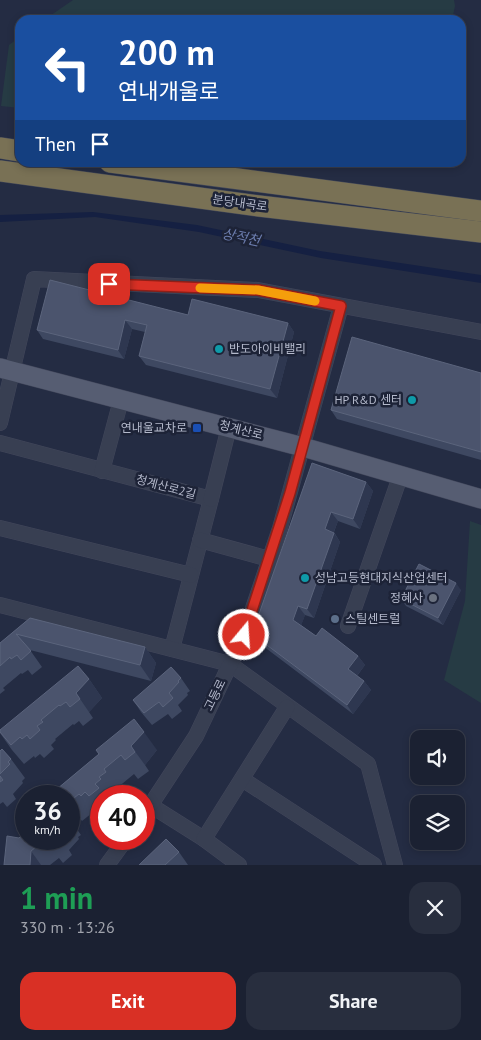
<!DOCTYPE html>
<meta charset="utf-8">
<style>
body{margin:0;font-family:"PT Sans","Noto Sans KR",sans-serif;background:#282e3e;color:#f1f3f6;height:100vh;display:flex;flex-direction:column;font-size:19px;white-space:nowrap}
*{box-sizing:border-box;margin:0}
p{font-size:16px;color:#a0a3ac}
.icon{flex:none;width:28px;height:28px;fill:none;stroke:currentColor;stroke-width:2;stroke-linecap:round;stroke-linejoin:round}
.map{position:relative;height:865px;overflow:hidden}
.drawer{display:flex;flex-direction:column;background:#1b2132;flex:1}
.drawer>*{flex:none}
.guide{position:absolute;left:15px;top:15px;width:451px;height:152px;border-radius:15px;box-shadow:0 2px 8px #0003,0 0 0 1px #393e4d;background:#1a4fa0;color:#fff;overflow:hidden}
.fabs{position:absolute;left:410px;top:730px;display:grid;gap:10px}
.fabs a{display:grid;place-items:center;width:55px;height:55px;border-radius:10px;background:#1b2132;box-shadow:0 2px 8px #0003,0 0 0 1px #393e4d;font-size:25px}
.speed{position:absolute;left:15px;top:785px;display:flex;gap:10px;font-size:25px;font-weight:700;text-align:center}
.speed>*{display:grid;place-content:center;width:65px;height:65px;border-radius:50%;background:#1b2132;box-shadow:0 2px 8px #0003,0 0 0 1px #393e4d;line-height:1}
.speed small{font-size:12px;font-weight:400}
.speed .limit{border:8px solid #d22;background:#fff;color:#111}
.pin{position:absolute;display:grid;place-items:center;width:42px;height:42px;color:#fff;margin:-21px;border-radius:10px;box-shadow:0 2px 8px #0006}
.me{position:absolute;width:55px;margin:-28px;rotate:18deg;stroke-linejoin:round;filter:drop-shadow(0 0 4px #0008)}
.turn{display:flex;align-items:center;gap:18px;height:105px;padding:0 20px;font-size:22px}
.turn .icon{width:65px;height:65px;stroke-width:2.5}
.turn b{display:block;font-size:35px;line-height:42px}
.then{display:flex;align-items:center;height:48px;padding:0 20px;background:#0003;gap:10px;font-size:19px}
.round{display:grid;place-items:center;flex:none;width:52px;height:52px;border-radius:15px;background:#282e3e}
.overview{display:flex;align-items:center;justify-content:space-between;height:85px;padding:0 20px}
h1{font-size:30px;font-weight:600;line-height:38px;color:#1e9e55}
.action{display:flex;gap:10px;margin-top:auto;padding:10px 20px}
.action a{flex:1;height:58px;border-radius:15px;background:#d93025;color:#fff;font-size:20px;font-weight:600;line-height:58px;text-align:center}
.action a+a{background:#282e3e;color:#f1f3f6}
.map>svg:first-child{display:block}
.green{fill:#263b44}
.water{fill:#152042}
.lines{fill:none;stroke-linecap:round;stroke-linejoin:round}
.minor-casing{stroke:#42475b;stroke-width:16}
.major-casing{stroke:#42475b;stroke-width:20}
.highway-casing{stroke:#404659;stroke-width:22}
.minor{stroke:#383f52;stroke-width:15}
.major{stroke:#565d72;stroke-width:19}
.highway{stroke:#797155;stroke-width:21}
.wall{fill:#3e4861}
.shaded-wall{fill:#2e3750}
.building{fill:#4b546d;stroke:#5b647c}
.route-casing{stroke:#8d1f18;stroke-width:12}
.route{stroke:#d93025;stroke-width:9}
.slow{stroke:#f59e0b;stroke-width:9}
.culture-dot{fill:#0f9aa8;stroke:#1d2337;stroke-width:2}
.transit-dot{fill:#1a4fb4;stroke:#1d2337;stroke-width:2}
.worship-dot{fill:#6b7280;stroke:#1d2337;stroke-width:2}
.service-dot{fill:#5c6f8a;stroke:#1d2337;stroke-width:2}
.labels{text-anchor:middle;stroke-width:5;stroke-linejoin:round;paint-order:stroke}
.street-label{font-size:12px;fill:#b5bacc;stroke:#1d2337}
.poi-label{font-size:12px;fill:#b5bacc;stroke:#1d2337;text-anchor:start}
.water-label{font-size:14px;font-style:italic;fill:#6c7dae;stroke:#1d2337}
</style>
<div class="map">
<svg width="481" height="865" viewBox="0 0 481 865">
<rect width="100%" height="100%" fill="#242c43"/>
<g class="green">
<path d="M73 0H454L455 6 452 20H44Z"/>
<path d="M20 37V108L1 106 9 45Z"/>
<path d="M470 521 481 525V703L444 680 465 601Z"/>
</g>
<path class="water" d="M93 212 197 225 320 251 481 275V283L321 258 199 232 95 217 0 222V215Z"/>
<g class="lines">
<g class="minor-casing">
<g id="minor">
<path d="M0 423 34 279 258 290 481 332"/>
<path d="M0 443 211 499 172 649"/>
<path d="M102 471 121 400"/>
<path d="M211 499 229 427"/>
<path d="M0 528 191 575"/>
<path d="M200 540 269 559"/>
<path d="M0 605 230 664 368 764 395 865"/>
<path d="M348 626 401 474"/>
<path d="M242 779 374 865"/>
<path d="M150 805 204 839"/>
<path d="M144 815 196 736 244 635 280 528 341 306"/>
<path d="M107 865 126 839"/>
<path d="M239 865 204 839 287 707"/>
</g>
</g>
<g class="major-casing">
<path id="major" d="M0 368 303 447 481 499"/>
</g>
<g class="highway-casing">
<g id="highway">
<path d="M0 148 20 151"/>
<path d="M110 162 481 211"/>
<path d="M0 171 259 206 481 232"/>
</g>
</g>
<use href="#minor" class="minor"/>
<use href="#major" class="major"/>
<use href="#highway" class="highway"/>
</g>
<g class="wall">
<path d="M50 280 188 315 288 323 294 332 277 398 146 365 139 356 145 332 132 329 124 359 43 339 37 330Z"/>
<path d="M481 373V460L337 419 331 410Z"/>
<path d="M312 463 366 482 373 491 360 529 338 521 334 532 340 542 314 618 305 615 301 625 316 636 358 656 365 665 357 676 364 681 371 690 353 714 259 643 252 634Z"/>
<path d="M461 590 443 625 406 606 401 599Z"/>
<path d="M30 618 145 647 156 663 151 681 30 650 42 667 32 675 28 670 22 674 21 673 3 688 5 690 0 694V643Z"/>
<path d="M181 678 190 691 187 693 188 695 178 705 182 711 172 719 168 714 152 725 141 712 133 700Z"/>
<path d="M89 679 102 698 89 712 93 718 83 726 79 721 74 725 73 724 55 739 56 740 51 745 54 749 44 758 40 754 35 758 34 756 24 764 12 750 0 733Z"/>
<path d="M157 750 145 765 149 771 138 779 134 774 117 788 119 791 113 796H101V814L98 811 94 815 92 813 82 821 69 805V796H63L57 789 99 754Z"/>
<path d="M0 751 11 759 25 778 22 781 23 783 13 794 16 799 7 807 3 802 0 804Z"/>
<path d="M69 818 81 835 78 837 79 839 69 850 72 855 63 863 59 858 50 865H4L26 839H69Z"/>
<path d="M179 852 188 865H139Z"/>
</g>
<g class="shaded-wall">
<path d="M125 320 132 329 124 359 118 350Z"/>
<path d="M288 323 294 332 277 398 270 389Z"/>
<path d="M366 482 373 491 360 529 353 519Z"/>
<path d="M331 512 338 521 331 539 325 529Z"/>
<path d="M334 533 340 542 314 618 307 609Z"/>
<path d="M456 583 461 590 443 625 438 618Z"/>
<path d="M298 606 305 615 300 629 293 620Z"/>
<path d="M145 647 156 663 151 681 140 665Z"/>
<path d="M358 656 365 665 355 678 348 669Z"/>
<path d="M89 679 102 698 89 712 76 693Z"/>
<path d="M364 681 371 690 353 714 347 705Z"/>
<path d="M144 732 157 750 145 765 131 746Z"/>
<path d="M31 851 41 865H30Z"/>
</g>
<g class="building">
<path d="M50 280 188 315 192 299 288 323 270 389 139 356 147 325 125 320 118 350 37 330Z"/>
<path d="M352 337 481 373V452L331 410Z"/>
<path d="M312 463 366 482 353 519 331 512 325 529 334 533 307 609 298 606 293 620 316 636 322 628 358 656 348 669 364 681 347 705 252 634Z"/>
<path d="M419 564 456 583 438 618 401 599Z"/>
<path d="M30 618 145 647 140 665 16 634 31 651 21 660 17 655 11 659 10 657 0 666V643Z"/>
<path d="M78 666 89 679 76 693 80 699 70 707 66 702 60 706 59 705 41 720 43 722 37 726 40 730 30 739 27 735 22 739 20 737 11 745 0 732V730Z"/>
<path d="M171 667 181 678 178 681 179 682 169 693 173 698 163 707 159 702 144 713 133 700Z"/>
<path d="M134 719 144 732 131 746 135 752 125 760 121 755 104 769 106 772 99 777 101 779 95 784 99 788 89 796 85 792 81 796 79 794 69 802V796H64L57 789 99 754 96 750Z"/>
<path d="M2 749 11 759 8 762 10 764 0 774V751Z"/>
<path d="M0 776 3 780 0 782Z"/>
<path d="M26 831V839H56L50 844 46 839 31 851 30 865H4L7 836 19 838Z"/>
<path d="M166 839 179 852 165 865H139Z"/>
</g>
<g class="lines">
<g class="route-casing">
<path id="route" d="M109 284 258 290 341 306 290 493 244 635"/>
</g>
<use href="#route" class="route"/>
<path class="slow" d="M200 288 258 290 315 301"/>
</g>
<g class="culture-dot">
<circle cx="219" cy="349" r="5"/>
<circle cx="412" cy="400" r="5"/>
<circle cx="305" cy="578" r="5"/>
</g>
<rect class="transit-dot" x="192" y="423" width="10" height="10" rx="2.5"/>
<circle class="worship-dot" cx="433" cy="598" r="5"/>
<circle class="service-dot" cx="335" cy="619" r="5"/>
<g class="labels">
<g class="street-label">
<text transform="translate(240 203) rotate(8)" y="4">분당내곡로</text>
<text transform="translate(241 430) rotate(14)" y="4">청계산로</text>
<text transform="translate(166 487) rotate(15)" y="4">청계산로2길</text>
<text transform="translate(215 695) rotate(-64)" y="4">고등로</text>
</g>
<g class="poi-label">
<text x="229" y="353">반도아이비밸리</text>
<text x="402" y="404" text-anchor="end">HP R&amp;D 센터</text>
<text x="187" y="432" text-anchor="end">연내울교차로</text>
<text x="315" y="582">성남고등현대지식산업센터</text>
<text x="423" y="602" text-anchor="end">정혜사</text>
<text x="345" y="623">스틸센트럴</text>
</g>
<g class="water-label">
<text transform="translate(241 237) rotate(12)" y="5">상적천</text>
</g>
</g>
</svg>
<div class="fabs">
<a><svg class="icon" aria-label="sound" viewBox="0 0 24 24"><path d="M4 9h4l5-4v14l-5-4H4zM17 9q2 3 0 6"/></svg></a>
<a><svg class="icon" aria-label="layers" viewBox="0 0 24 24"><path d="M12 4l9 5-9 5-9-5zM3 14l9 5 9-5"/></svg></a>
</div>
<div class="speed"><div>36<small>km/h</small></div><div class="limit">40</div></div>
<div class="pin" style="left:109px;top:284px;background:#d93025"><svg class="icon" aria-label="arrive" viewBox="0 0 24 24"><path d="M6 21V4h12l-3 4 3 4H6"/></svg></div>
<svg class="me" style="left:244px;top:635px" viewBox="-20 -20 40 40"><circle r="17" fill="#d93025" stroke="#fff" stroke-width="3"/><path d="M0-11L8 9 0 5-8 9z" fill="#fff"/></svg>
<div class="guide">
<div class="turn"><svg class="icon" aria-label="left" viewBox="0 0 24 24"><path d="M17 20v-9H6M10 6l-5 5 5 5"/></svg><div><b>200 m</b>연내개울로</div></div>
<div class="then">Then<svg class="icon" aria-label="arrive" viewBox="0 0 24 24"><path d="M6 21V4h12l-3 4 3 4H6"/></svg></div>
</div>
</div>
<section class="drawer">
<div class="overview"><div><h1>1 min</h1><p>330 m · 13:26</p></div><a class="round"><svg class="icon" aria-label="close" viewBox="0 0 24 24"><path d="M6 6l12 12M18 6L6 18"/></svg></a></div>
<div class="action"><a>Exit</a><a>Share</a></div>
</section>
